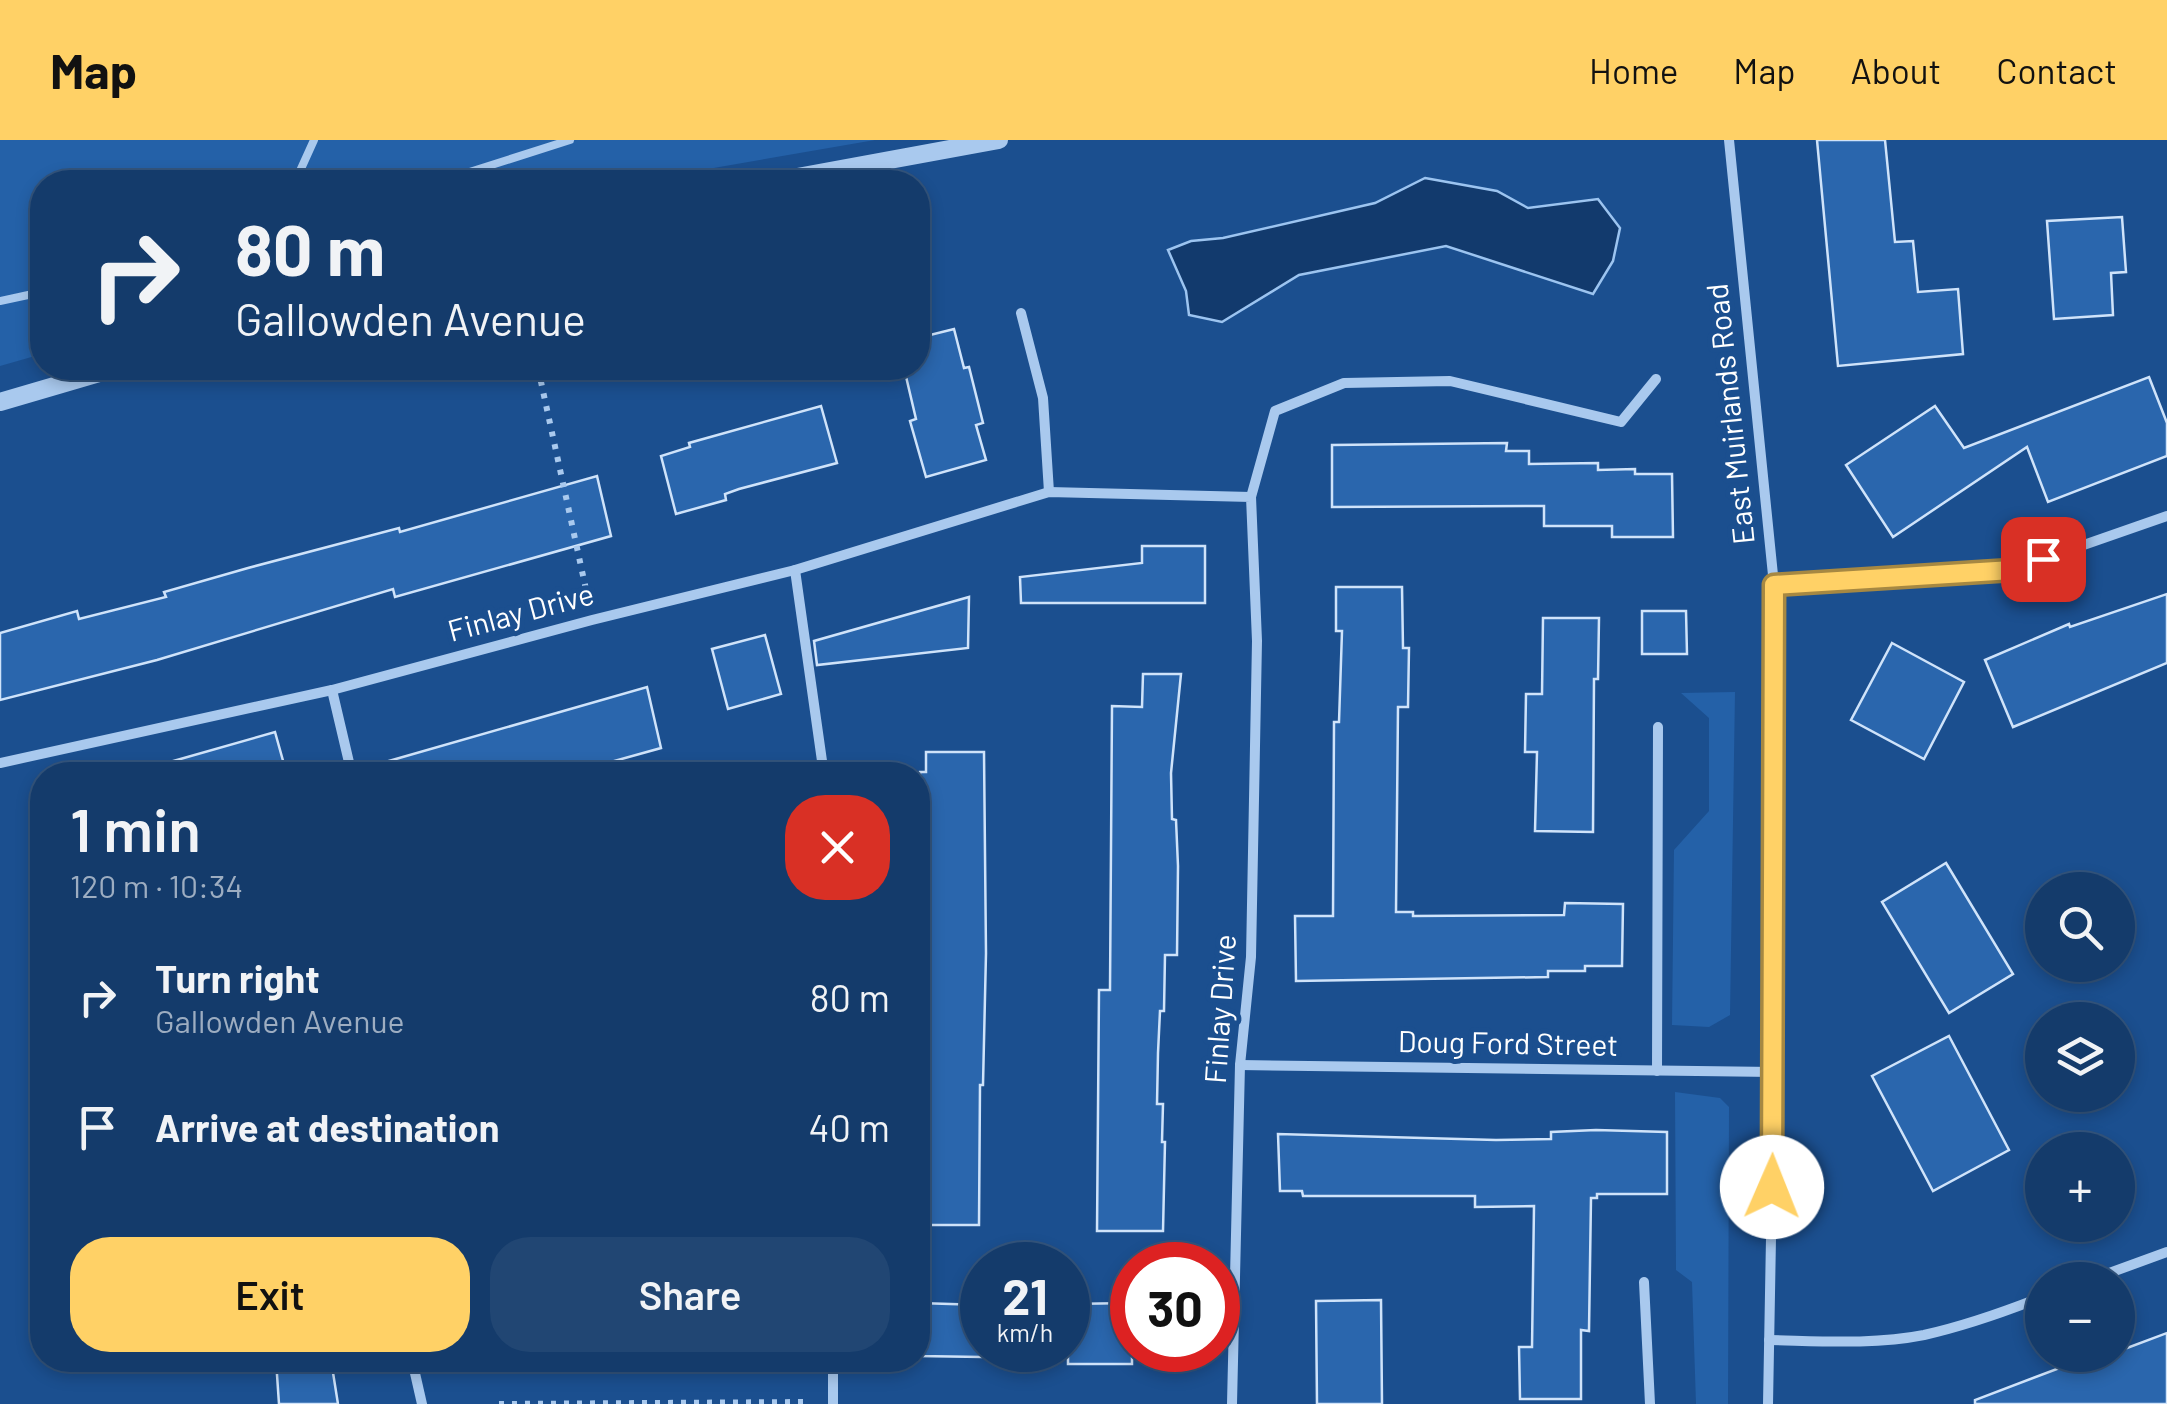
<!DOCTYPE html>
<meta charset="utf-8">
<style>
body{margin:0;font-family:Barlow,sans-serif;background:#214673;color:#f1f3f6;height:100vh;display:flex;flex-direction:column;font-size:38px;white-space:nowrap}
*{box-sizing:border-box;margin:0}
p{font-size:32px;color:#9dadc1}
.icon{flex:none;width:55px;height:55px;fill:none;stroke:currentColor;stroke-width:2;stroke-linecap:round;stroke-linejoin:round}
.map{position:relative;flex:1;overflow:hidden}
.drawer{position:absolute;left:30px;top:622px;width:900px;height:610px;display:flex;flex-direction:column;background:#143b6b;border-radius:40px;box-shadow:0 5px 15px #0003,0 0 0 2px #33557e}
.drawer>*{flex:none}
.hud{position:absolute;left:30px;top:30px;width:900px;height:210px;border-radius:40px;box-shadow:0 5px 15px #0003,0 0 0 2px #33557e;background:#143b6b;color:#f1f3f6;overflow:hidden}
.controls{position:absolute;left:2025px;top:732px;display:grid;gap:20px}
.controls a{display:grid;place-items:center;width:110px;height:110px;border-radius:50%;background:#143b6b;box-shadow:0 5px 15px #0003,0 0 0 2px #33557e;font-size:50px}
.speed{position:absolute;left:960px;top:1102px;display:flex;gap:20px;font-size:50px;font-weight:700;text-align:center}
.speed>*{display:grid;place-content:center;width:130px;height:130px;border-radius:50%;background:#143b6b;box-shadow:0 5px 15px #0003,0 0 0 2px #33557e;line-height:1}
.speed small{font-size:25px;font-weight:400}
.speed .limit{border:15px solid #d22;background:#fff;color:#111}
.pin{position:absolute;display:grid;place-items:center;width:85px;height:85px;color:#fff;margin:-42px;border-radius:20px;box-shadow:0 5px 15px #0006}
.me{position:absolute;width:110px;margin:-55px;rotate:1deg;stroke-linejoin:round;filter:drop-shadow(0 0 8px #0008)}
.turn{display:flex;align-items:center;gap:35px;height:210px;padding:0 40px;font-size:45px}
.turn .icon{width:130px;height:130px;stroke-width:2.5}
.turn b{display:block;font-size:70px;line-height:85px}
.round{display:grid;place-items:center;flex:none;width:105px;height:105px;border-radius:40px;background:#214673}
.overview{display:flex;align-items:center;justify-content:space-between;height:170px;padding:0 40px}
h1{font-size:60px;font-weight:600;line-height:75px}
.primary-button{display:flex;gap:20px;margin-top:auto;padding:20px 40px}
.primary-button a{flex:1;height:115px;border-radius:40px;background:#ffd166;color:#111;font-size:40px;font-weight:600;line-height:115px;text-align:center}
.primary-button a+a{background:#214673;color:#f1f3f6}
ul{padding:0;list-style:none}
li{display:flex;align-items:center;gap:30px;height:130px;padding:0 40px}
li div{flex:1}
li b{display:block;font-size:38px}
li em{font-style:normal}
header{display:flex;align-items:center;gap:60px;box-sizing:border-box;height:140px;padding:0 50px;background:#ffd166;color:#111}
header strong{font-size:48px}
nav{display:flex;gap:55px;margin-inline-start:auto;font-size:35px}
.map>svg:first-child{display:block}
.green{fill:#2461a8}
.water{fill:#123a6d;stroke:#9cc4f0;stroke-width:2.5}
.building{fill:#2a66ad;stroke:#cfe3fa;stroke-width:2.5}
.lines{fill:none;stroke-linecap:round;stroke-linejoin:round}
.path{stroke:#a9c9ee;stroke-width:6;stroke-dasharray:5 8;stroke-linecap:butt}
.service{stroke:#a9c9ee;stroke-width:8}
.minor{stroke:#a9c9ee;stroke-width:10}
.tertiary{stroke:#a9c9ee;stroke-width:18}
.route-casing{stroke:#a68842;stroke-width:25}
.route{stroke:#ffd166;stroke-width:18}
.labels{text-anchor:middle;stroke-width:10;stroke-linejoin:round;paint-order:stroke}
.street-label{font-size:30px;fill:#fff;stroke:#1b4f8f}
</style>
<header>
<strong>Map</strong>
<nav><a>Home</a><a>Map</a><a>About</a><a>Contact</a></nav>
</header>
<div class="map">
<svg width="2167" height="1264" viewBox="0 0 2167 1264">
<rect width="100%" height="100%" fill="#1b4f8f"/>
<g class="green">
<path d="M0 0H875L633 42H42V214L0 226Z"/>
<path d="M1735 552 1730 875 1709 887 1672 885 1674 710 1709 671V578L1681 553Z"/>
<path d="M1675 952 1720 958 1729 967 1728 1264H1696L1692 1142 1676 1130Z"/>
</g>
<path class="water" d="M1425 38 1497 51 1528 68 1598 59 1620 88 1613 121 1593 154 1446 106 1299 135 1222 182 1189 175 1186 151 1168 110 1191 101 1223 98 1375 63Z"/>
<g class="building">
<path d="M1817 0H1885L1895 102 1913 101 1918 152 1958 149 1963 214 1838 226Z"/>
<path d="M2122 77 2126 132 2111 133 2113 175 2054 179 2047 81Z"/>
<path d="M954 189 964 228 969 227 983 283 976 285 986 320 926 337 910 281 916 279 904 228H918V198Z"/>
<path d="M2149 237 2167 283V316L2048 362 2027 307 1893 397 1846 325 1935 266 1964 308Z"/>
<path d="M821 266 837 323 739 349 725 354 726 360 676 374 661 316 690 307 689 303Z"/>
<path d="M1507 303 1506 311H1529V324L1598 323V330L1635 329V334H1672L1673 397H1612V386H1544V366L1332 367V305Z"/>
<path d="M597 336 611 396 395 457 393 449 157 520 0 560V493L77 471 79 479 166 457 164 452 248 428 399 388 400 392Z"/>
<path d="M1142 406H1205V463H1021L1020 437 1142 423Z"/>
<path d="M1336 447H1402L1403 508H1409L1408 567H1398L1396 772H1413V776L1564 775 1565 763 1623 764 1622 826H1585V831H1548V837L1296 841 1295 776H1333L1334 582H1339L1342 491H1336Z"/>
<path d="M2167 454V523L2013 587 1985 520 2069 484 2070 487Z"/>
<path d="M969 457 968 508 817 525 814 501Z"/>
<path d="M1642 471H1686L1687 514H1642Z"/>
<path d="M1543 478H1599L1598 539H1594L1593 692 1535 691 1537 612H1525L1526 554H1542Z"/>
<path d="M765 495 781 554 728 569 712 509Z"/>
<path d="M1892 503 1964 542 1924 619 1851 580Z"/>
<path d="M1143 534H1181L1171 633 1172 679 1176 680 1178 726 1177 815H1165L1164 871H1160L1158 913 1157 964H1163L1162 1002H1165L1163 1091H1097L1099 850H1110L1112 566 1142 567Z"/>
<path d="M647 547 661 608 564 635H384L382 623Z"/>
<path d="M275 592 287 635H165L163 624Z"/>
<path d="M926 612H984L986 813 983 945H980L979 1085H923V1063H918V900L919 857H924L927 760H921L919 678 920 632H926Z"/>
<path d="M1946 723 2013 834 1949 873 1882 762Z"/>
<path d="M1949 896 2009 1010 1933 1051 1872 936Z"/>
<path d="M1596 990 1667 992V1054H1597V1058H1591L1589 1191 1581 1190V1259H1520L1519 1207H1532L1534 1066 1475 1067V1056H1303L1302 1051H1280L1278 994 1496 1000 1551 999V992Z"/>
<path d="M1381 1160 1382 1264H1317L1316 1161Z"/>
<path d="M918 1163 982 1165V1217L918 1216Z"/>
<path d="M1132 1163V1224H1068V1164Z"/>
<path d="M2167 1193V1264H1975V1260L2094 1215H2118V1207L2119 1211Z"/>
<path d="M276 1220H331L338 1264H279Z"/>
</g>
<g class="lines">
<g class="path">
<path d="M538 228 587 454"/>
<path d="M499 1264 806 1262"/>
</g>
<g class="service">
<path d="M295 42 314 0"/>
<path d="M438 42 570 0"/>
<path d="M0 161 42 152"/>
</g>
<g class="minor">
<path d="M1729 0 1774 445V932L1768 1264"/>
<path d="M1021 173 1043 258 1049 352"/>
<path d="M1251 357 1275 271 1344 243 1450 241 1621 282 1656 239"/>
<path d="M795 430 824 635"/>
<path d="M1774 445 2012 430 2167 376"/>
<path d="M332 550 352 635"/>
<path d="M0 623 332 550 592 480 795 430 1049 352 1251 357 1257 501 1251 817 1240 925 1232 1264"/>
<path d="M1240 925 1774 932"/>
<path d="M1657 931 1658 587"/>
<path d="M2090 1140 2167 1112"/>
<path d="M1644 1142 1650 1264"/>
<path d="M1769 1200C1819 1201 1874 1205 1924 1195 1964 1186 2004 1172 2042 1157"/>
<path d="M412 1220 422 1264"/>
<path d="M833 1264V1220"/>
</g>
<g class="tertiary">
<path d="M770 42 999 0"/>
<path d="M0 262 116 228"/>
</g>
</g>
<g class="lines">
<g class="route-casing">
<path id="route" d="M1772 1047 1774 445 2012 430 2043 419"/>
</g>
<use href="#route" class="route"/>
</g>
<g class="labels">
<g class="street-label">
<text transform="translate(1731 274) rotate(-96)" y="10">East Muirlands Road</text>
<text transform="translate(521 473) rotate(-15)" y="10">Finlay Drive</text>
<text transform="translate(1221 869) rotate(-86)" y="10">Finlay Drive</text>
<text transform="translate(1508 904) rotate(1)" y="10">Doug Ford Street</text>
</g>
</g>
</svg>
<div class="controls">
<a><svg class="icon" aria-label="search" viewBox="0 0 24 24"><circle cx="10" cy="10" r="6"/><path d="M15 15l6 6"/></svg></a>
<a><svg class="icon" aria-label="layers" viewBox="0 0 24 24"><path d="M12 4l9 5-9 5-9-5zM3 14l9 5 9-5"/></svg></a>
<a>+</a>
<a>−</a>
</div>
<div class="speed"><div>21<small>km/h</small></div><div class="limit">30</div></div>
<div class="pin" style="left:2043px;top:419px;background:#d93025"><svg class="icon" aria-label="arrive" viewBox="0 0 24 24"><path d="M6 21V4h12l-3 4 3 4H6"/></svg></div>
<svg class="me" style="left:1772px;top:1047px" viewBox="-20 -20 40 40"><circle r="19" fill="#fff"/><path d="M0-13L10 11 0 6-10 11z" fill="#ffd166"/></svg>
<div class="hud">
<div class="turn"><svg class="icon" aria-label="right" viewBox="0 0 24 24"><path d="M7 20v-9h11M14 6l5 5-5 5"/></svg><div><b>80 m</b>Gallowden Avenue</div></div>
</div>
<section class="drawer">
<div class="overview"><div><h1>1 min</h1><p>120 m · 10:34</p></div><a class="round" style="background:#d93025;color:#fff"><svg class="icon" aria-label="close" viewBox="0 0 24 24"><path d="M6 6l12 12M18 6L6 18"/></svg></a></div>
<ul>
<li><svg class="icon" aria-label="right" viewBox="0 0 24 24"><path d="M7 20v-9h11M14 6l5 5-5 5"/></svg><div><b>Turn right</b><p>Gallowden Avenue</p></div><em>80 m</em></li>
<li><svg class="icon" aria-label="arrive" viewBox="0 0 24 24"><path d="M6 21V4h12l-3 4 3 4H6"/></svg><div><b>Arrive at destination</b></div><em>40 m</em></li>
</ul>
<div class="primary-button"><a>Exit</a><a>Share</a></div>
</section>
</div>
